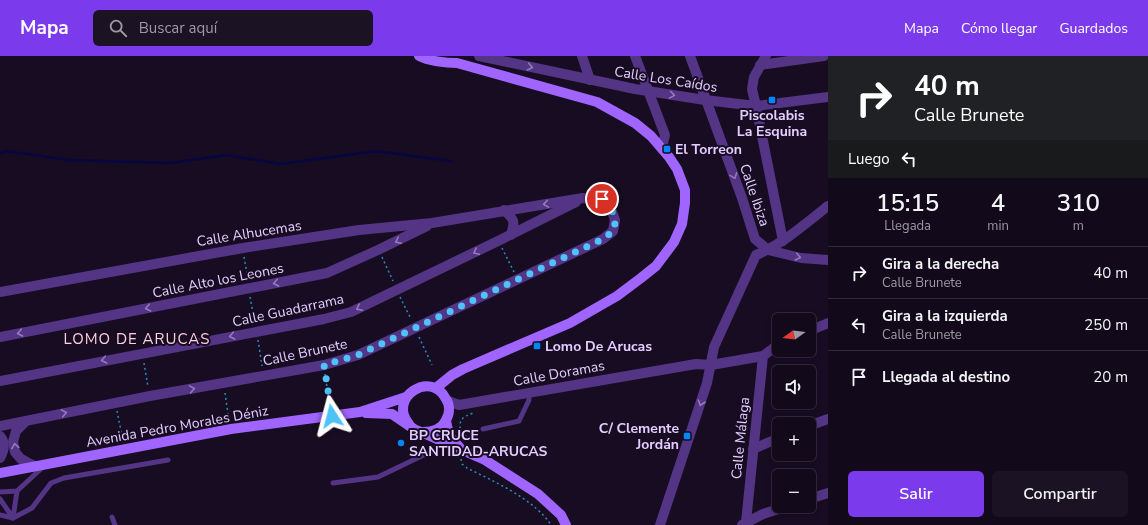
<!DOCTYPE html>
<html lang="es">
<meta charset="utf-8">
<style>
body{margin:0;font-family:"Nunito Sans",sans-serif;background:#1b1223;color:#f1f3f6;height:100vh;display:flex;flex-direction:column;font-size:15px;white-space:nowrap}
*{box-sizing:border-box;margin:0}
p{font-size:13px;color:#9c9aa2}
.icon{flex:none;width:22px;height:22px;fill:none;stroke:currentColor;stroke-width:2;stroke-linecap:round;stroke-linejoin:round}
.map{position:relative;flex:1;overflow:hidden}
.drawer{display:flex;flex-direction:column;background:#12091a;width:320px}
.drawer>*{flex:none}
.hud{background:#202124;color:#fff;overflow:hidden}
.needle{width:26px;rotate:256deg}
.fabs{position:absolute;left:772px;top:257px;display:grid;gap:8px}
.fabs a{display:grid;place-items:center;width:44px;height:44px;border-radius:6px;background:#12091a;box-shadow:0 2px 6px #0003,0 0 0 1px #312a39;font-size:20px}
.pin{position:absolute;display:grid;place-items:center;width:34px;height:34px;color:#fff;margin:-17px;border:2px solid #fff;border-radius:50%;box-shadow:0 1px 4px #0007}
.me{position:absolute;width:44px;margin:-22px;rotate:351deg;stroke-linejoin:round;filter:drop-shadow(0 0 3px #0008)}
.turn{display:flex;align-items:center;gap:14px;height:84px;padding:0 20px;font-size:18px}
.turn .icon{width:52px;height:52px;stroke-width:2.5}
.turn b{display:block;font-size:28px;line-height:34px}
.then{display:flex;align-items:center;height:38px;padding:0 20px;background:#0003;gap:8px;font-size:15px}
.eta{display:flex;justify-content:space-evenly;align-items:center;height:68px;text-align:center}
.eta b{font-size:24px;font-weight:600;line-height:28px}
.primary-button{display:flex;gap:8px;margin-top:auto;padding:8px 20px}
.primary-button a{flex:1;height:46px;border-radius:6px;background:#7c3aed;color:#fff;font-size:16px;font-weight:600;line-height:46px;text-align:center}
.primary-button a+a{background:#1b1223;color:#f1f3f6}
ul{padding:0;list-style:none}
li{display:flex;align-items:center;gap:12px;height:52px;padding:0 20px;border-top:1px solid #312a39}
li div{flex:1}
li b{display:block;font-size:15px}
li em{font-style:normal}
header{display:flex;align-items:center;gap:24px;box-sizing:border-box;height:56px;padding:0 20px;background:#7c3aed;color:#fff}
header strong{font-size:19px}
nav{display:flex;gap:22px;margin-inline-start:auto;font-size:14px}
.search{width:280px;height:36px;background:#1b1223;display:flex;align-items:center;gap:10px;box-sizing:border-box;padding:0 14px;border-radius:6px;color:#9c9aa2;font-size:15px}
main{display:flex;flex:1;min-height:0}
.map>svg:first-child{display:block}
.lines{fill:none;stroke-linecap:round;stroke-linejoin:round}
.stream{stroke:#060642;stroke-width:2.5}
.path{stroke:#268ebb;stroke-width:1.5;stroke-dasharray:2 3;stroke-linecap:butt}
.lane{stroke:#543485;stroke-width:5}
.street{stroke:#543485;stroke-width:10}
.secondary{stroke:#a165ff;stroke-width:10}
.oneway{stroke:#9579bc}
.route{stroke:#4fc3f7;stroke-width:7;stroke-dasharray:0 12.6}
.poi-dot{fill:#0086f9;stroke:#180c23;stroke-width:1.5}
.labels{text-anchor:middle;stroke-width:4;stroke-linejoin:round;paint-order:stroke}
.street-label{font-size:14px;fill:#e5ceff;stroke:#180c23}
.poi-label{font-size:14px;font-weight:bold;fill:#e5ceff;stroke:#180c23;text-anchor:start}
.neighbourhood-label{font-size:15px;letter-spacing:1px;fill:#ffd0dd;stroke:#180c23}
</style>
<header>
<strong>Mapa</strong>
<div class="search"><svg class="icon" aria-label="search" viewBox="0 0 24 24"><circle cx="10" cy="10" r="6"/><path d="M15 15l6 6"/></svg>Buscar aquí</div>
<nav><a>Mapa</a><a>Cómo llegar</a><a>Guardados</a></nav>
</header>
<main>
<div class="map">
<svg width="828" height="469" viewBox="0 0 828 469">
<rect width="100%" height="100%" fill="#180c23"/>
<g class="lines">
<path class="stream" d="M0 97 6 95 68 104 171 107 226 99 281 108 376 95 451 105"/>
<g class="path">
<path d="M502 192 514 216"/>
<path d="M244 201 248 223"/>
<path d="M382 201 393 225"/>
<path d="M250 241 255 267"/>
<path d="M400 241 411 263"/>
<path d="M419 281 432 309"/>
<path d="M258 284 262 310"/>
<path d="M144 307 148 331"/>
<path d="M325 318 330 350"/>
<path d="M225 337 229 365"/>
<path d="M117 355 123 385"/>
<path d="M467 385 466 380 461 376C458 364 462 361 473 357"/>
<path d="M461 403 462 408 467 412C495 426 534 443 551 469"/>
</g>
<g class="lane">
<path d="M483 373 519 365 529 344V336"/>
<path d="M333 427 378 421 434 394 443 385"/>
<path d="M0 436 17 435 44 410"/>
<path d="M0 443 13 462 17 435"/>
<path d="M0 459 13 462 32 452 51 427 64 422 168 404"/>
<path d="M112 461 115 469"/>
</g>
<g class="street">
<path d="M479 0 635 33 705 44 756 50 828 41"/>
<path d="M582 0 590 24"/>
<path d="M635 0 665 79 662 91"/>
<path d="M690 0 742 142 755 183 768 194 801 202 828 204"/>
<path d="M766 0 754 21 752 33 756 50 783 185"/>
<path d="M760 9 824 0"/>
<path d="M504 154C515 164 515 165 511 179"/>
<path d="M0 236 243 192 359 174 432 167 583 142 602 143 610 150 615 164 613 175 603 183 358 299 324 309 150 340 0 370"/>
<path d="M809 275 828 267"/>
<path d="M0 281 327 217 378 194 427 170"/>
<path d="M0 325 324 263 351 256 498 185 576 146"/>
<path d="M448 345 459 349 696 308 711 309 763 300 779 288"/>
<path d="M26 365 16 375 13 386 15 396 21 403 34 410"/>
<path d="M809 370 828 363"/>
<path d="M0 380C6 387 4 395 0 402"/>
<path d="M753 393 779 382"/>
<path d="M809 443 828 437"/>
<path d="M746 466 763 300"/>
<path d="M660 469 707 327 714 291 756 199C783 188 805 168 828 150"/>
<path d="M742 469 763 458 788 450"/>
</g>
<g class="secondary">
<path d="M419 0C428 5 446 7 457 7L597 46 635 67 651 80 669 101 677 113 685 134V147L682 168 674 186 656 210 641 222 617 240 570 267 463 313 452 319 436 332"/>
<path d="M366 357 392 358 414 373 485 404 538 438 561 459 566 469"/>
<path d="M446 365 449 379 460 392"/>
<path d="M409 368C387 342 431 313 446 343 450 349 450 357 446 364 442 373 433 376 423 376"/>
<path d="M0 417 231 373 360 356 406 341"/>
</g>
</g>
<defs><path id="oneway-chevron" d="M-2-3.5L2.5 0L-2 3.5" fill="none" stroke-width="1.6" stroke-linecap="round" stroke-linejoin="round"/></defs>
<g class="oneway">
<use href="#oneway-chevron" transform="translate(530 11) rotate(12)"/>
<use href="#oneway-chevron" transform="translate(672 39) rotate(9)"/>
<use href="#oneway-chevron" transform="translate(734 120) rotate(70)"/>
<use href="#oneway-chevron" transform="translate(546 148) rotate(171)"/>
<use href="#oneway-chevron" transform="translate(398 185) rotate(153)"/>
<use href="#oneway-chevron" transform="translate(476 196) rotate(155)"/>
<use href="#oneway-chevron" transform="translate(798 201) rotate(11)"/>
<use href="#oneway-chevron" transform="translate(276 227) rotate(169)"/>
<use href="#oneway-chevron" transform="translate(148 252) rotate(169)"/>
<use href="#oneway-chevron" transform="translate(359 252) rotate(154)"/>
<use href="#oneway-chevron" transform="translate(20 277) rotate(169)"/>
<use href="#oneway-chevron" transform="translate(232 280) rotate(169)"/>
<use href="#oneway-chevron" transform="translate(104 304) rotate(169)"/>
<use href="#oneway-chevron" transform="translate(192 333) rotate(-10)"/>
<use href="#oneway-chevron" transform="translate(701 347) rotate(109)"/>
<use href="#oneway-chevron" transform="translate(64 357) rotate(-11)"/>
<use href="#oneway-chevron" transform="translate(15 390) rotate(-100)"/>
</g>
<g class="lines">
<path class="route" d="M332 360 324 309 358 299 603 183C606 181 611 177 613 174 619 162 610 150 602 143"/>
</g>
<g class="poi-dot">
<rect x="768" y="40" width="8" height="8" rx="2"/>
<rect x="663" y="89" width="8" height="8" rx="2"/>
<rect x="533" y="286" width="8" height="8" rx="2"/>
<rect x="683" y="376" width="8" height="8" rx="2"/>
<circle cx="401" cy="387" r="4"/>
</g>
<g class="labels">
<g class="street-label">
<text transform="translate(666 23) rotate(9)" y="5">Calle Los Caídos</text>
<text transform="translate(755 139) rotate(71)" y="5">Calle Ibiza</text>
<text transform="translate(249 177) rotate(-9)" y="5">Calle Alhucemas</text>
<text transform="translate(218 224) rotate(-11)" y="5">Calle Alto los Leones</text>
<text transform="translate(288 254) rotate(-12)" y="5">Calle Guadarrama</text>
<text transform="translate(305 296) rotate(-12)" y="5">Calle Brunete</text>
<text transform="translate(559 317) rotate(-10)" y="5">Calle Doramas</text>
<text transform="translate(177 370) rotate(-10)" y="5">Avenida Pedro Morales Déniz</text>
<text transform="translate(740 382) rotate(-84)" y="5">Calle Málaga</text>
</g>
<g class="poi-label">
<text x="772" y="64" text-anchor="middle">Piscolabis<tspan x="772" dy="16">La Esquina</tspan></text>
<text x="675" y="98">El Torreon</text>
<text x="545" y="295">Lomo De Arucas</text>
<text x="679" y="377" text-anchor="end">C/ Clemente<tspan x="679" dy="16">Jordán</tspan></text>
<text x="409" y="384">BP CRUCE<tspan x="409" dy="16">SANTIDAD-ARUCAS</tspan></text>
</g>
<g class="neighbourhood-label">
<text x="137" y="288">LOMO DE ARUCAS</text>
</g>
</g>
</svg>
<div class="fabs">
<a><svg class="needle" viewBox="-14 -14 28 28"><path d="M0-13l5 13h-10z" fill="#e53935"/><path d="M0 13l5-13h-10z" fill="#9c9aa2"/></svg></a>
<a><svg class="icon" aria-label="sound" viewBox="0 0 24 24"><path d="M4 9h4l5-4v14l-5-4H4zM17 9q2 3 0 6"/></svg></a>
<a>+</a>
<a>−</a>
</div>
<div class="pin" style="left:602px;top:143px;background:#d93025"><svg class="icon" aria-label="arrive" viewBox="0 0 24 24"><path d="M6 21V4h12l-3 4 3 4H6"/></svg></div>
<svg class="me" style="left:332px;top:360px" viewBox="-20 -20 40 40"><path d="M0-17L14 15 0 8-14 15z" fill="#4fc3f7" stroke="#fff" stroke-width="4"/></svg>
</div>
<section class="drawer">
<div class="hud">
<div class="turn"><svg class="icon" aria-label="right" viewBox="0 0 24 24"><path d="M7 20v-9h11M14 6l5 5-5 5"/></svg><div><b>40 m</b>Calle Brunete</div></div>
<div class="then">Luego<svg class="icon" aria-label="left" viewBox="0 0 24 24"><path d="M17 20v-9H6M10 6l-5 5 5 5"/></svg></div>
</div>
<div class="eta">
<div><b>15:15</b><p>Llegada</p></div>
<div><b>4</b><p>min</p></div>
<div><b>310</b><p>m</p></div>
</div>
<ul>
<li><svg class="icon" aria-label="right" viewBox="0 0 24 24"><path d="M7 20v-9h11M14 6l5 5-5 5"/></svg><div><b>Gira a la derecha</b><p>Calle Brunete</p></div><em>40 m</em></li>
<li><svg class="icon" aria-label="left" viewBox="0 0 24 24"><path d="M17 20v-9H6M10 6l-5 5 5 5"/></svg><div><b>Gira a la izquierda</b><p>Calle Brunete</p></div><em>250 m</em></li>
<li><svg class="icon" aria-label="arrive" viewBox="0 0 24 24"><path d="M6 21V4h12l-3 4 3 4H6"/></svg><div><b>Llegada al destino</b></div><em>20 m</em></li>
</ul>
<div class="primary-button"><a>Salir</a><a>Compartir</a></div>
</section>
</main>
